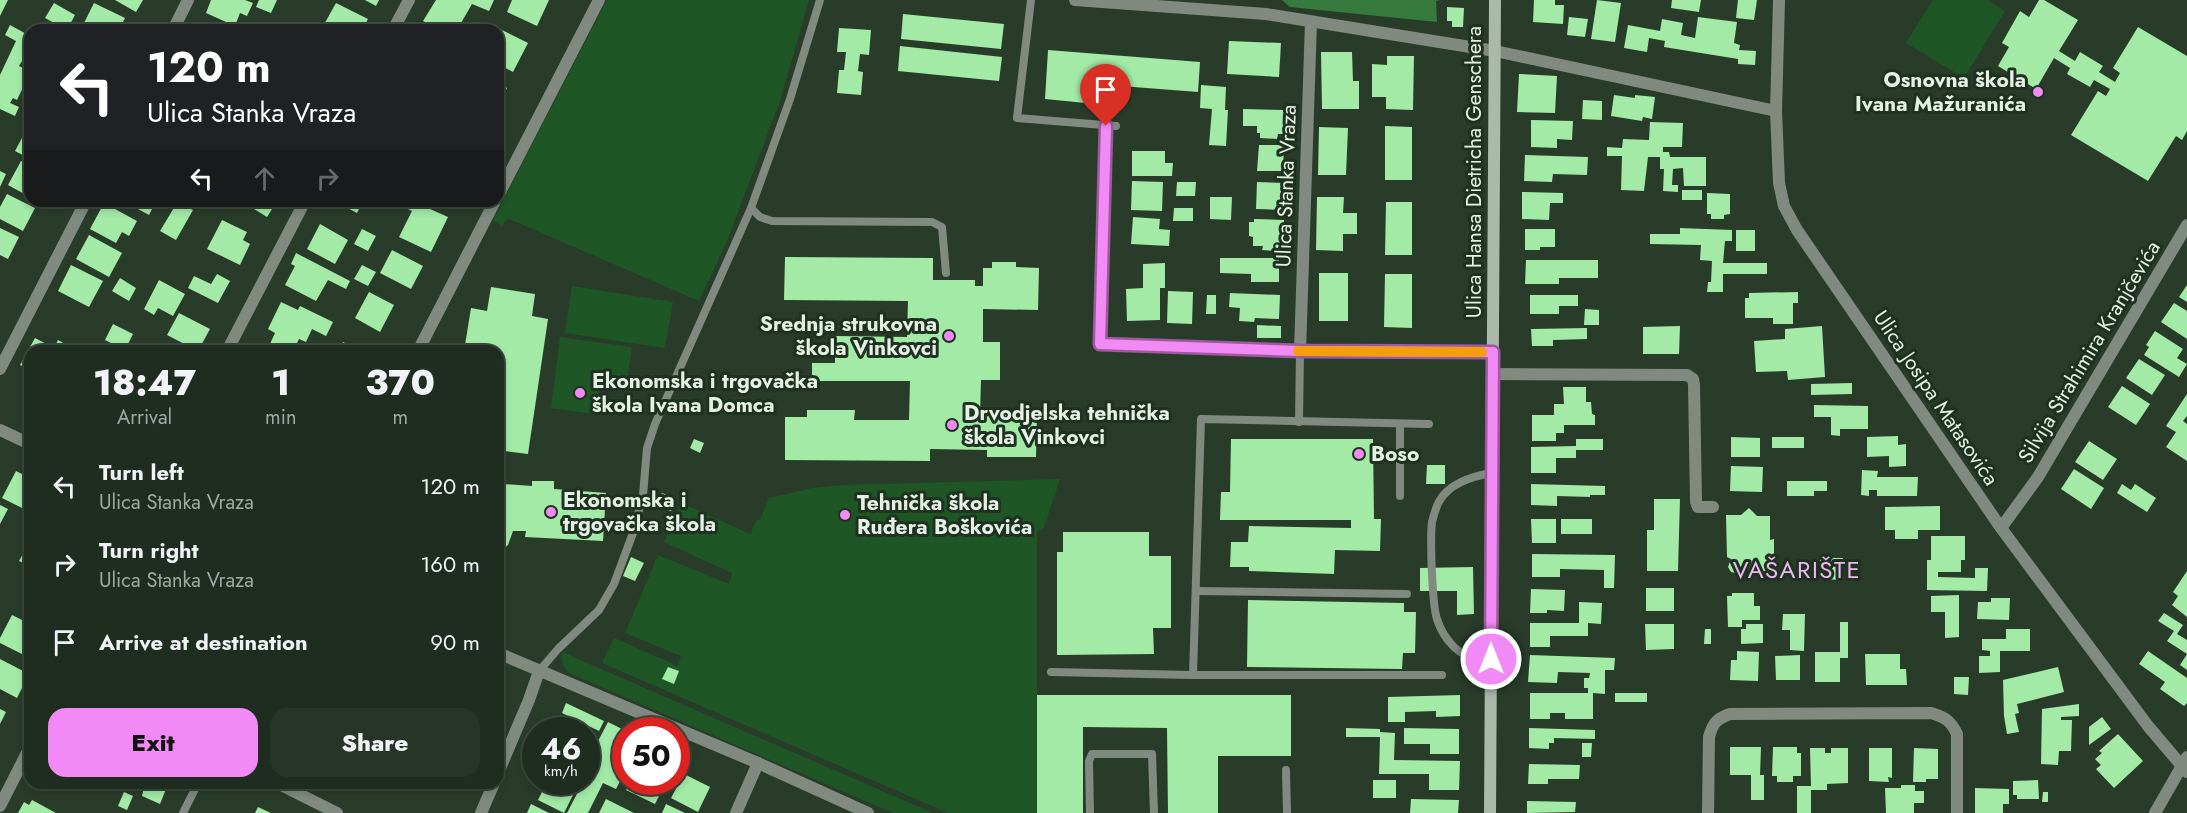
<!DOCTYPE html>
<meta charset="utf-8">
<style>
body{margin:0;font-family:Jost,sans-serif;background:#273529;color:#f1f3f6;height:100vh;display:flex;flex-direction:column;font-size:22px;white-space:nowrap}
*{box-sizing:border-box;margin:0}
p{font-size:20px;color:#a1a8a5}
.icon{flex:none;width:33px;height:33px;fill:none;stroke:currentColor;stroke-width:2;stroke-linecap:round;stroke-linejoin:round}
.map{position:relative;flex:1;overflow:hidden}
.sheet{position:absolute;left:24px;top:345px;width:480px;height:444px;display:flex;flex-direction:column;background:#1f2d20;border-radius:18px;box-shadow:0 3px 9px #0003,0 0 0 2px #3c493e}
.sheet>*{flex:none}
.top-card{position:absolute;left:24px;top:24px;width:480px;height:183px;border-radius:18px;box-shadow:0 3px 9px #0003,0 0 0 2px #3c493e;background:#202124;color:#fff;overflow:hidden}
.speed{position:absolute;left:522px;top:717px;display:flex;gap:12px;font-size:30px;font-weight:700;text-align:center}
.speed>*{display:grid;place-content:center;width:78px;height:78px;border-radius:50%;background:#1f2d20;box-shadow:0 3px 9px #0003,0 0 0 2px #3c493e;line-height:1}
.speed small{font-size:15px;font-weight:400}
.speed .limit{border:9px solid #d22;background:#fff;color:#111}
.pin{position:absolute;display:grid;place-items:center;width:51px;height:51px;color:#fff;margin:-62px -26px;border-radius:50% 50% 50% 0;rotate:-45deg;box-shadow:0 0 6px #0007}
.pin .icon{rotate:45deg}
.me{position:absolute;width:66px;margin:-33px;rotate:0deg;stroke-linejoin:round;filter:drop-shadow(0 0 4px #0008)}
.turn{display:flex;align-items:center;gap:21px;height:126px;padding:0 24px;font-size:27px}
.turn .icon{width:78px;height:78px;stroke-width:2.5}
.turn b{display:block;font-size:42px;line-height:51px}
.lanes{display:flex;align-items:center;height:57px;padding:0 24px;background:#0003;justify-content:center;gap:30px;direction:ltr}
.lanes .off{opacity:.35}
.eta{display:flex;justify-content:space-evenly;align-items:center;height:102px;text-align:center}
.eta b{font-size:36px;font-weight:800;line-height:42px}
.primary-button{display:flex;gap:12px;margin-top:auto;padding:12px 24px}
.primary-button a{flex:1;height:69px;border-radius:18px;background:#f18af4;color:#111;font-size:24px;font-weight:800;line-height:69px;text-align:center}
.primary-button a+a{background:#273529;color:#f1f3f6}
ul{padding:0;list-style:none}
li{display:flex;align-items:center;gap:18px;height:78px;padding:0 24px}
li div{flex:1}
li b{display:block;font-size:22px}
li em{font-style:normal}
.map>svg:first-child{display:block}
.green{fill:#1f5626}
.forest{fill:#367a3d}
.building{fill:#a2eaa6}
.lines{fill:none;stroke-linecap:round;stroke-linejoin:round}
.service{stroke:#808a81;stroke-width:8}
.minor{stroke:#808a81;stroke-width:12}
.secondary{stroke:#aab9aa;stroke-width:12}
.route-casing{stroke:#9d5a9f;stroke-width:15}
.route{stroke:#f18af4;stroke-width:10}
.slow{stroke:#f59e0b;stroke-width:10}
.poi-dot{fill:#f18af4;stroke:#1f3120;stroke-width:2}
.labels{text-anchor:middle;stroke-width:6;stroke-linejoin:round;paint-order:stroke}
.poi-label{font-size:21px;font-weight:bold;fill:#e5f1e5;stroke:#1f3120;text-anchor:start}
.street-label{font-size:21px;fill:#e5f1e5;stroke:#1f3120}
.quarter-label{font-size:24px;letter-spacing:1.5px;fill:#efb7f0;stroke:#1f3120}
</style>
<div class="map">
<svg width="2187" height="813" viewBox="0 0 2187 813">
<rect width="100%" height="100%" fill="#293c2a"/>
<g class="green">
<path d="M607 0H809L780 101 727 241 699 301 507 218 502 226 493 220Z"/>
<path d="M1933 0H1987L2005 11 1964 78 1906 43Z"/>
<path d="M572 286 673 302 665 348 565 333Z"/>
<path d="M560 337 632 347 626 388 600 386 596 414 551 408Z"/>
<path d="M1060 479 1043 530 1037 531V813H948L602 663 614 638 678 666 681 656 625 633 658 555 729 584 732 573 664 542 682 503 750 534 757 520H760L769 498 812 488 844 485Z"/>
<path d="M562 652 933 813H893L578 677C566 672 560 666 562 652Z"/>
</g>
<path class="forest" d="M1282 0H1441L1436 1 1437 22 1290 7Z"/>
<g class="building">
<path d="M0 0H8L0 16Z"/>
<path d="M115 0H143L136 12Z"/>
<path d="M211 0H245L253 3 247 16 240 13 235 26 206 13Z"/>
<path d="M259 0H277L271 13 256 7Z"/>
<path d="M365 0H379L376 6Z"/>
<path d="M436 0H494L489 11 472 4 457 30H439L423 21Z"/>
<path d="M512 0H549L537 26 507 12Z"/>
<path d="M1534 0H1555V5H1564L1563 24 1533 22Z"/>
<path d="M1597 0 1621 3 1615 42 1591 39Z"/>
<path d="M1672 0H1701L1699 12 1671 8Z"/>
<path d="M1738 0H1757L1754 20 1736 18Z"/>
<path d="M2039 0H2044L2078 20 2059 51 2075 61 2080 52 2103 66 2099 72 2115 82 2120 73 2113 68 2138 27 2187 56V131L2182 140 2176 136 2148 181 2071 135 2098 91 2106 96 2110 89 2094 80 2090 87 2067 74 2070 68 2054 58 2036 89 1998 66 2009 47 2002 43 2020 11 2029 17Z"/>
<path d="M54 3 75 15 67 30 45 18Z"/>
<path d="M94 3 125 18 119 30H89L82 27Z"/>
<path d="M336 3 368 19 362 30H326L322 28Z"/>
<path d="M1447 7 1464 8 1463 27H1452V21H1447Z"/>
<path d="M903 14 1004 24 1001 49 901 39Z"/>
<path d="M1569 17 1588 19 1585 37 1567 35Z"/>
<path d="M1698 17 1737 22 1734 43 1740 45 1739 50 1756 51 1755 65 1738 64V59L1664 47 1665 41 1649 38 1647 52 1624 48 1628 25 1660 31 1662 19 1683 23 1681 35 1695 38Z"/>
<path d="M202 22 218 30H198Z"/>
<path d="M10 25 30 36V48L19 66 30 71V84L26 81 17 100 13 98 10 103 19 107 15 116 0 109V75L16 41 5 35Z"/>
<path d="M839 28 871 30 869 55 860 54 858 71 863 72 861 95 837 93 839 70H844L846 52H837Z"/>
<path d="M500 29 528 43 513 72 498 64Z"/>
<path d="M1229 41 1281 43 1279 77 1227 74Z"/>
<path d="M900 46 1002 57 999 81 898 71Z"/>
<path d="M1048 50 1200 62 1198 92 1108 85 1106 105 1045 99Z"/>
<path d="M1321 52H1352L1353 81H1359V109H1322Z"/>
<path d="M1387 56H1414L1413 110 1386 109V97H1372V64L1387 65Z"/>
<path d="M1519 74 1557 76 1555 113 1517 112Z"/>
<path d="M498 83 507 88 498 106Z"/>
<path d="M1201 85 1226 87 1225 110H1228L1226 146 1209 145 1212 109 1200 108Z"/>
<path d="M1614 95 1635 98V95L1655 97 1652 119 1643 117 1642 121 1611 116Z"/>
<path d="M1583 100 1602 101V120L1582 119Z"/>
<path d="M1243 109 1286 110 1285 134H1278L1277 139 1260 138V133H1257V126H1243Z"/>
<path d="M1531 120 1573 121 1572 140 1557 139V148L1531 147Z"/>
<path d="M1650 122 1683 123 1682 147H1663V152H1669L1670 157H1706V186H1684L1683 168 1673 169 1672 185H1678V192L1663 191 1664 169H1660V157H1648L1644 191 1621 190 1622 156H1607V147L1622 148 1623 139 1649 140Z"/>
<path d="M30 123V159L15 151Z"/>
<path d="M1385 126 1412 127V180H1385Z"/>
<path d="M1319 127 1348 128 1346 175H1318Z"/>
<path d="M1259 145H1284L1283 171H1257Z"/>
<path d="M1132 151H1165V163H1173L1172 176H1132Z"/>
<path d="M1525 155 1588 157 1587 175 1553 174 1552 182 1524 181Z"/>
<path d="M21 161 30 166V197L8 185Z"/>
<path d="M0 171 6 174 0 187Z"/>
<path d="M1132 181 1163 182 1162 211 1131 210Z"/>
<path d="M1177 182H1196L1195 196H1176Z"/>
<path d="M1257 182 1283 183 1282 210 1256 209Z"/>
<rect x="1682" y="190" width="20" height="10"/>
<path d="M1522 192 1563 193V203H1550L1549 220 1522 219Z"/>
<path d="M1707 193 1730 194V214L1724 215V219H1711V214H1707Z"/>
<path d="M7 194 35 208 23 231 0 219V207Z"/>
<path d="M1210 197H1232L1231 220 1210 219Z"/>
<path d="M1317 197H1344L1343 213H1357V234H1343V251L1316 250Z"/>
<path d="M123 201H156L149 215Z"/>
<path d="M178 201H186L184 206 193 210 176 240 160 231Z"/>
<path d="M241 201H277L267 217Z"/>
<path d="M334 201H363L357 213Z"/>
<path d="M412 201 448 217 431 252 399 237 412 211 408 209Z"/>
<path d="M1386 202H1412V255H1385Z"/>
<path d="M104 203 137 221 129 236 122 232 116 243 90 229Z"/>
<path d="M1174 208H1193V221H1173Z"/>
<path d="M1133 217 1160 219 1159 229 1170 230 1169 246 1131 244Z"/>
<path d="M1254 219 1284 220 1283 246H1278V251L1262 250 1263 246H1253V237L1249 236V222H1254Z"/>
<path d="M222 220 247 232 243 240 250 244 240 265 207 249Z"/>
<path d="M320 224 348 240 335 264 307 249Z"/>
<path d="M0 228 19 237 8 259 0 255Z"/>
<path d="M1680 228 1732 230V241H1725L1723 263H1767V274H1723V292H1707L1708 282H1711L1712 261 1700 260 1701 245 1650 244V234H1680Z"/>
<path d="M362 229 376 236 368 251 354 244Z"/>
<path d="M1525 229H1555V247H1540V250H1525Z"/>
<rect x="1736" y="230" width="19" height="21"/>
<path d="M89 235 122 253 109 277 76 259Z"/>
<path d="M392 250 423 266 411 289 380 273Z"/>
<path d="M296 253 350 281 346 289 328 280 316 301 285 285 295 266 291 264Z"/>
<path d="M785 257 933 258V280H975V286H983V268H992V262H1016V267L1039 268 1038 310 983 309V342H1000V380H981L980 415H1037L1036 457H987V450L930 449V461L785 460V417H807V410H855L854 420H909L910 381H812V363H835V336L907 337 908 301 784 300Z"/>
<path d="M1220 258H1279V282H1251V274L1220 273Z"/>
<path d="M1526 260H1598V278H1559V284H1525Z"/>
<path d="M1165 263V288H1160V320L1127 321 1126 289 1143 288V264Z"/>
<path d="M71 265 103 281 89 307 58 291Z"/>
<path d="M362 265 376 272 368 286 354 279Z"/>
<rect x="1319" y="273" width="29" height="48"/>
<path d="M217 274 230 281 218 303 188 288 194 276 211 284Z"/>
<path d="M1385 274H1412V328L1384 327Z"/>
<path d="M120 278 136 288 129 301 112 291Z"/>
<path d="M159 280 185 294 173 316 158 308 154 315 144 309Z"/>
<path d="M2187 285V302L2179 297Z"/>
<path d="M491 287 535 294 532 316 548 319 528 454 505 451 503 484 532 486V481H554V489L606 493 603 541 525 537 526 531H513L508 545 498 553V351H464L471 308 487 311Z"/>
<path d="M1168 291 1193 292 1192 324 1167 323Z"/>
<path d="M369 292 394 305 380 332 355 318Z"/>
<path d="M1798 292V303H1793V324H1773V318H1745V298H1749V293Z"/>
<path d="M1230 293 1280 295 1279 319 1255 318 1254 322 1239 321 1240 308 1229 307Z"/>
<path d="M1207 295H1216V314H1206Z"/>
<path d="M1530 295H1578V306H1559V314H1530Z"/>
<path d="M281 302 298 310 300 306 333 322 326 336 312 329 306 342 299 339 293 351H285L270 344 275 333 268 329Z"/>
<path d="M2174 303 2187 311V339L2161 322Z"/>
<path d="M1585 309 1599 310V325H1584Z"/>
<path d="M179 313 210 329 198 351 167 335Z"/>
<path d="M113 324 133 334 125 350 105 340Z"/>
<path d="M1257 325 1281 326V338H1257Z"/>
<path d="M1680 326 1679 354H1643V327Z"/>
<path d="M1822 326 1825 377 1788 380 1787 371 1756 372 1754 341 1785 339V329Z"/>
<path d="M1587 328V339L1553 340V346H1532L1531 329Z"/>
<path d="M2155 331 2183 349 2177 358 2187 364 2179 377 2144 355 2149 347 2146 345Z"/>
<path d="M35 338 54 348 58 340 72 348 70 351H30V370L20 365Z"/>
<path d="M343 342 362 351H339Z"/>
<path d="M147 343 165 351H143Z"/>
<path d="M2139 359 2165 375 2152 395 2126 378Z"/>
<path d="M1852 383V394L1811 395V384Z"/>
<path d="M2122 386 2150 404 2136 425 2108 407Z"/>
<path d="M1563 387H1586V402H1591L1592 414 1595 415V425H1564V433H1556V441H1532V415H1554V404H1564Z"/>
<path d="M2187 394V416L2183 421 2187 424V461L2166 447 2176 432 2166 426Z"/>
<path d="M1814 405 1868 406V429H1840V436L1831 435V417H1814Z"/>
<path d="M1898 436V445L1906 444V466L1889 467V456L1867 457V437Z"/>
<path d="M1731 437 1760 438V457H1731Z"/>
<rect x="1772" y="437" width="32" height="11"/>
<path d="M694 439 704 443 700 453 690 448Z"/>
<path d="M1231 439H1373L1374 519H1381L1380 551 1335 550 1334 574 1249 571V567H1230L1231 542H1248L1249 526 1351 528V520H1220L1221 492H1230Z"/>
<path d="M1576 439H1603V450H1576V458H1556V473H1531V447L1576 446Z"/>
<path d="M2089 441 2117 459 2103 480 2075 462Z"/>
<path d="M1427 465H1445V484H1426Z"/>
<path d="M1731 466 1763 467 1762 492 1730 491Z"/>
<path d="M2074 469 2104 488 2091 509 2061 489Z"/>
<path d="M1862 470 1878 471 1877 477H1918L1917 496H1877V490H1869V496L1861 495Z"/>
<path d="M16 471 30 478V512L2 498Z"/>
<path d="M1787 481H1827V491H1814V496H1787Z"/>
<path d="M1531 484 1605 486V495H1590V497L1557 496V506L1531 505Z"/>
<path d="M2122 484 2131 490 2135 484 2156 498 2147 512 2117 493Z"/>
<path d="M662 493 676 499 671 511 656 505Z"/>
<path d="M1654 499H1680L1678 571H1647V530H1654Z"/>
<path d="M0 505 8 509 0 524Z"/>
<path d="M1940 506V530H1918V539H1895V530H1885V507Z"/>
<path d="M1749 508 1757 516H1770V540L1774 539V559H1770V568L1767 575 1761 576 1752 570 1743 569 1735 573 1731 572 1728 567 1731 559 1727 557 1726 515H1741Z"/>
<path d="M1531 519H1556V543H1532Z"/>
<rect x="1561" y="519" width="31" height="15"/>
<path d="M1063 532H1149V556H1171V628H1153L1154 654 1057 655V552H1063Z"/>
<path d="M1931 536H1965V560H1961V572H1938V577L1975 578V568H1988L1987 591 1927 590V560H1931Z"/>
<path d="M30 541V564L29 566 19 561Z"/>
<path d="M1532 554 1615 555 1614 588H1604V570L1560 569V577H1532Z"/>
<path d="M631 557 644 563 635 581 623 576Z"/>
<path d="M1820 558H1843V580L1820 579Z"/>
<path d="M1473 567 1474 614 1457 615V591H1420V568Z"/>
<path d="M2187 571V617L2172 605 2178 596 2173 592Z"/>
<path d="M30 583V603L22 599Z"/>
<rect x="1646" y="588" width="28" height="23"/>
<path d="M1531 589 1565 590 1564 611 1547 610V613H1530Z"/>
<path d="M1732 593H1754V606H1760V620H1742V627H1728L1727 596H1732Z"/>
<path d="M1959 595V637L1945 638V612H1931V596Z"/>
<path d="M1991 598H2010L2009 620 1977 619 1978 602H1991Z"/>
<path d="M1248 600 1404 603V612H1416L1415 653H1403L1402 669 1247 667Z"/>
<path d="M1579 602 1602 603 1601 624 1588 623V636H1550V647H1530V623H1579Z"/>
<path d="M2164 613 2183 625 2177 634 2187 640V670L2180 665 2187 654 2167 641 2174 631 2158 621Z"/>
<path d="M1783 614H1805L1804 651 1790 650V630H1782Z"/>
<path d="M12 615 30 624V658L0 643V638Z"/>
<path d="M1840 622H1848V658H1840V682H1815V652H1840Z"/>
<path d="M1645 624H1674V649L1646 650Z"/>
<path d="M1746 624H1763V643L1741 644V629H1746Z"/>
<path d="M1705 629H1711V644H1704Z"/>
<path d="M2006 629H2030V651H2000V672L1979 673V656H1990V651L1982 650V639H2006Z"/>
<path d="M1737 651 1759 652 1758 681 1730 680 1731 660H1737Z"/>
<path d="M2148 651 2187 678V703L2184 706 2160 689 2165 682 2139 664Z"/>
<path d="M1865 654H1900V669H1906L1907 685H1866Z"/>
<path d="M1530 655 1615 658 1614 670H1605V694L1593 693V719H1565V713H1550V719H1530V693H1588V688H1584V678H1589L1590 673 1558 672 1557 683 1528 682Z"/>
<path d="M1800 655V680H1776L1775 656Z"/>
<path d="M0 659 29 674 17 698 0 689Z"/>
<path d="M668 667 679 671 674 684 662 679Z"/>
<path d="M2058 667 2064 692 2017 704 2019 713 2015 714 2019 732 2007 734 2004 716 2003 680Z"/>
<path d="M1954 677H1969L1968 695 1954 694Z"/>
<rect x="1615" y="693" width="32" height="9"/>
<path d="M1037 695H1291V756H1218V813H1168L1167 728 1083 727V813H1037Z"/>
<path d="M1460 695V716L1436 717V711L1405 712V722H1388V697Z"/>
<path d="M566 703 604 721 599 731 562 713Z"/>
<path d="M2079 704V716L2061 717V720H2072L2071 751H2059L2058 765 2041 764 2042 709Z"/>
<path d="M0 709 6 712 0 724Z"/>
<path d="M2102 717 2111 729 2089 745V727Z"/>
<path d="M608 722 626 731V770L616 789 603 783 588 813H567L583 782H586V764Z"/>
<path d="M565 723 581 730H561Z"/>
<path d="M1346 728 1380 729V732L1395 733 1394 760 1460 761 1459 790H1429V774H1379L1380 737H1346Z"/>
<path d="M1404 728 1459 729V754H1430V744H1404Z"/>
<path d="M1529 728 1595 730V739L1554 738V743H1549V749L1529 748Z"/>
<path d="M586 733 595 737 586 754Z"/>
<path d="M2118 734 2143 761 2114 788 2096 769 2101 765 2095 759 2102 753 2099 751Z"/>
<path d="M1582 743H1592L1591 757H1582Z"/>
<path d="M1730 747H1761L1760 775H1764V800H1751V775H1730Z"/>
<path d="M1773 747H1797V753H1801V776H1793V782H1777V776H1772Z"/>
<path d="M1810 748H1825V753H1831V748H1848V783L1827 784V790H1811V813H1797V786H1811Z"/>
<path d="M1869 748H1892V778L1888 777 1889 782 1869 781Z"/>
<path d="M1914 748 1938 749V779H1926V782H1913Z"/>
<path d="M1529 764 1580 765 1579 779H1548V784H1528Z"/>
<path d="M684 774 710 787 698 812 671 798Z"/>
<rect x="1373" y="780" width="23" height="18"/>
<path d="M2038 780 2039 799H2017V795H2013V781Z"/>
<path d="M547 782 579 783 564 813 538 800Z"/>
<path d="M630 782H666L655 804 626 790Z"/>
<path d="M145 783H173L172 786 168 784 160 804 142 796Z"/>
<path d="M1901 785H1915V791H1924V803H1914V813H1886L1885 788H1901Z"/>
<path d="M1975 788 2009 789V804H2003V813H1975Z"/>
<path d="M124 792 133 796 127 810 118 806Z"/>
<path d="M2043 792H2048V802H2042Z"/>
<path d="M606 799 634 813H599Z"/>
<path d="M1411 799 1459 800 1458 813H1410Z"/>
<path d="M32 800 56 813H18L24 802 29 805Z"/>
<path d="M1527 801 1576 802 1575 812 1527 813Z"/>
<path d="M531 804 549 813H527Z"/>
<path d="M666 804 685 813H662Z"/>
<path d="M258 807 271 813H255Z"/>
</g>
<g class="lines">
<g class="service">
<path d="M1031 0 1017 118 1116 126"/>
<path d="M751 208 760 217 772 221 932 222 942 227 946 273"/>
<path d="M1299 422 1300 351"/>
<path d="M1400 496V424"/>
<path d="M1196 591 1407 594"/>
<path d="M1491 665C1478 660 1464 657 1454 647 1447 640 1440 629 1437 619 1432 605 1430 537 1432 522 1434 514 1436 506 1440 500 1451 482 1473 476 1492 473"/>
<path d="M539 671 558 649 599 610 614 584 633 533 643 495 647 448 655 424 751 208 790 99 820 0"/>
<path d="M1051 672 1193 675H1442"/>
<path d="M1193 675 1201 419 1429 424"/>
<path d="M1286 770 1287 813"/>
<path d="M183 813 198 783"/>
<path d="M1090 813 1089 761 1092 754H1152L1154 813"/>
</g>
<g class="minor">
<path d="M1075 0 1266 14 1495 51 1776 111"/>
<path d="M1779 0 1776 111 1779 183 1784 206 1797 230 2001 528 2148 726 2187 772"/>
<path d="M173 30 188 0"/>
<path d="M393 30 409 0"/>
<path d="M1106 126 1100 344 1300 351 1493 352"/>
<path d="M498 196 599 0"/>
<path d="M227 351 305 201"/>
<path d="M418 351 495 201"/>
<path d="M1300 351 1311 22"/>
<path d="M0 369 86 201"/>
<path d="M1493 374 1687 375 1693 379 1694 385 1696 502 1698 507H1713"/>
<path d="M0 430 30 444"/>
<path d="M2001 528 2038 477 2187 225"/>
<path d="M498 653 758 763 868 813"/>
<path d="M498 773 529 700 539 671"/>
<path d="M277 783 337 813"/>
<path d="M0 806 30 747"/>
<path d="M481 813 494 783"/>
<path d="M736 813 758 763"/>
<path d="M1708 813 1709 737C1713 723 1716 719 1730 714L1931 713C1945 717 1951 721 1957 734V813"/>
<path d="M2155 813 2187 757"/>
</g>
<path class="secondary" d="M1490 813 1495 0"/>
</g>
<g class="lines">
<g class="route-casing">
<path id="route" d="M1106 126 1100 344 1300 351 1493 352 1491 659"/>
</g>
<use href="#route" class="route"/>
<path class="slow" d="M1298 351 1482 352"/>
</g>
<g class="poi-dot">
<circle cx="2038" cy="92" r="6"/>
<circle cx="949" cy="336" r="6"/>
<circle cx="580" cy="393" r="6"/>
<circle cx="952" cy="425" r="6"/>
<circle cx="1359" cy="454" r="6"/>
<circle cx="551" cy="512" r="6"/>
<circle cx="845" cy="515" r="6"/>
</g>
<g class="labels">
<g class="poi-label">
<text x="2026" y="87" text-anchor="end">Osnovna škola<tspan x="2026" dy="24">Ivana Mažuranića</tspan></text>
<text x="937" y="331" text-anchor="end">Srednja strukovna<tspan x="937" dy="24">škola Vinkovci</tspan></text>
<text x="592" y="388">Ekonomska i trgovačka<tspan x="592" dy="24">škola Ivana Domca</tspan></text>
<text x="964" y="420">Drvodjelska tehnička<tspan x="964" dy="24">škola Vinkovci</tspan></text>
<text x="1371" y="461">Boso</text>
<text x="563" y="507">Ekonomska i<tspan x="563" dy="24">trgovačka škola</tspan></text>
<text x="857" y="510">Tehnička škola<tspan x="857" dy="24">Ruđera Boškovića</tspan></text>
</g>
<g class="street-label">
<text transform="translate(1474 172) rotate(-90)" y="7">Ulica Hansa Dietricha Genschera</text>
<text transform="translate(1286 186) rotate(-88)" y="7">Ulica Stanka Vraza</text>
<text transform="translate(2089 352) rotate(-59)" y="7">Silvija Strahimira Kranjčevića</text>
<text transform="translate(1936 398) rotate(56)" y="7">Ulica Josipa Matasovića</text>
</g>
<g class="quarter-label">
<text x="1797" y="578">VAŠARIŠTE</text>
</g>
</g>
</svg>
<div class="speed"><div>46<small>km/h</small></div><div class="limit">50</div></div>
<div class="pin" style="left:1106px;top:126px;background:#d93025"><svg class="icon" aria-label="arrive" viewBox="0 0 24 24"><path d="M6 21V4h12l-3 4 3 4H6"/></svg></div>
<svg class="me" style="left:1491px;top:659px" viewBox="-20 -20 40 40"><circle r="17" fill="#f18af4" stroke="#fff" stroke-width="3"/><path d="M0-11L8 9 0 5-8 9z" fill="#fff"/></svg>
<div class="top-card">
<div class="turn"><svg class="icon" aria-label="left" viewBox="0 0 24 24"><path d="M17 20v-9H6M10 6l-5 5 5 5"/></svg><div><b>120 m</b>Ulica Stanka Vraza</div></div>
<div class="lanes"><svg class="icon" aria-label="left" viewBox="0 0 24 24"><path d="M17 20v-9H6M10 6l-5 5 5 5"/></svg><svg class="icon off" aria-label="ahead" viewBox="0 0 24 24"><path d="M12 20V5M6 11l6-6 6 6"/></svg><svg class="icon off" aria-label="right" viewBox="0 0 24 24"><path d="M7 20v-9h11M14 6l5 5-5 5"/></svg></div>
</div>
<section class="sheet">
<div class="eta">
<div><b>18:47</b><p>Arrival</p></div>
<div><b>1</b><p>min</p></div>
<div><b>370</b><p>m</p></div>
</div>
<ul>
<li><svg class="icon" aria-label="left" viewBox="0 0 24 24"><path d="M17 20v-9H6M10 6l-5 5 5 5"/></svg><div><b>Turn left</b><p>Ulica Stanka Vraza</p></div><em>120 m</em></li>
<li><svg class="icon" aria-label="right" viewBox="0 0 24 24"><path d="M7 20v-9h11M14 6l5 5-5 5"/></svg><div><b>Turn right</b><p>Ulica Stanka Vraza</p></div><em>160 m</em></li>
<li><svg class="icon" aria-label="arrive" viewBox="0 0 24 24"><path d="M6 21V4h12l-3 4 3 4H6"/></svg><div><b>Arrive at destination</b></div><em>90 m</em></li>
</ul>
<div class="primary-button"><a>Exit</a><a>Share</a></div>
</section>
</div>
